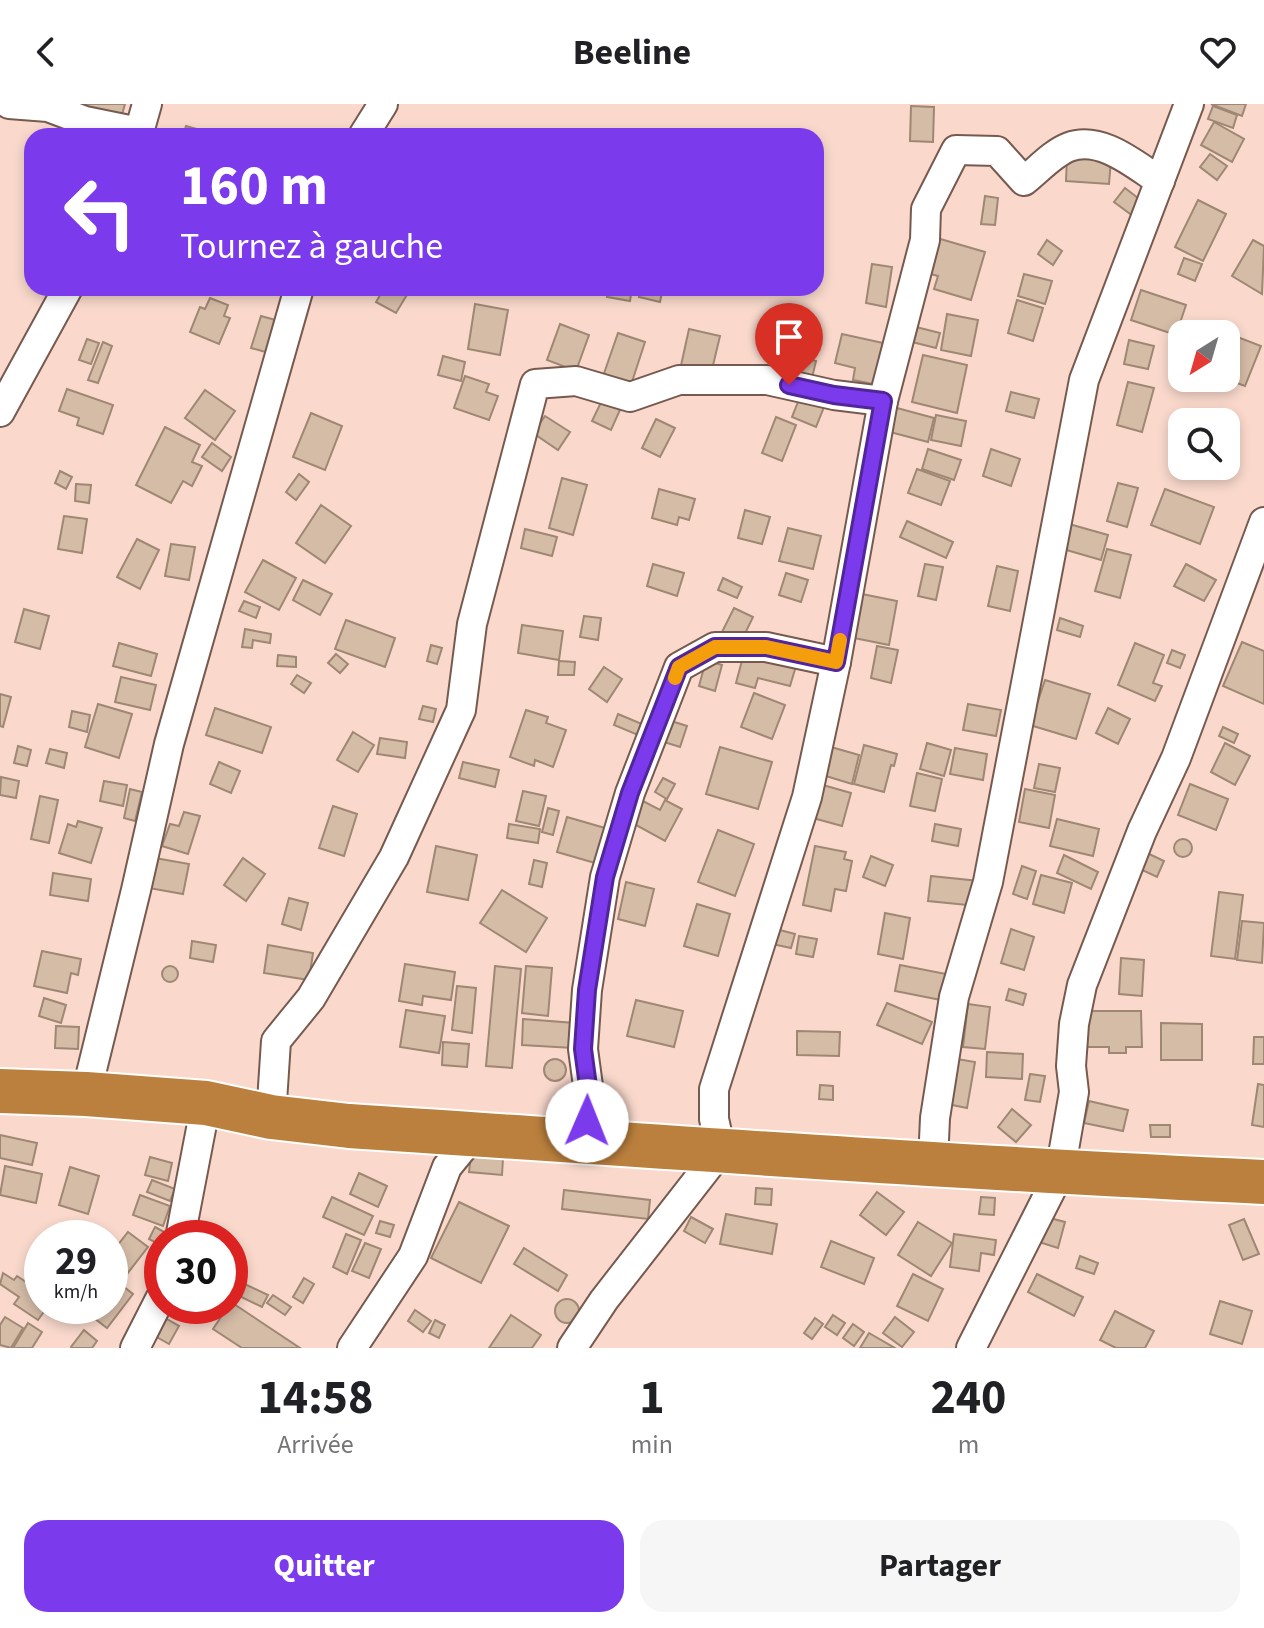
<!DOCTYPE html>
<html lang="fr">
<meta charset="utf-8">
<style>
body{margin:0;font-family:"Source Sans 3",sans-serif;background:#f6f6f6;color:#202124;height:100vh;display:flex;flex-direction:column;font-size:30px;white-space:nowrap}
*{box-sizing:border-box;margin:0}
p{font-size:26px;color:#757577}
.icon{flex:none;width:44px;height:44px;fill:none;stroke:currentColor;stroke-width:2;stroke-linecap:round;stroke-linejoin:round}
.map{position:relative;height:1244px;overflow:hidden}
.drawer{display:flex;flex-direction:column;background:#fff;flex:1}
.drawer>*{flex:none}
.top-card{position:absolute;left:24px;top:24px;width:800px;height:168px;border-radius:24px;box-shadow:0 4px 12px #0003;background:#7c3aed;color:#fff;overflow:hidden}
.needle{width:52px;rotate:217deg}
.tools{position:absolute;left:1168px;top:216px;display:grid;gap:16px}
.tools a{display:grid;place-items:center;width:72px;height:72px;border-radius:16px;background:#fff;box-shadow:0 4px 12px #0003;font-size:40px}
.speed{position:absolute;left:24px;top:1116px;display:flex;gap:16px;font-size:40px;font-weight:700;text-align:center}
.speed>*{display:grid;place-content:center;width:104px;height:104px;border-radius:50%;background:#fff;box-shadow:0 4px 12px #0003;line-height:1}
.speed small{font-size:20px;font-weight:400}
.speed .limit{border:12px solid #d22;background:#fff;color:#111}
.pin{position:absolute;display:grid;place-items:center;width:68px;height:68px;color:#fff;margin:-82px -34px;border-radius:50% 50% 50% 0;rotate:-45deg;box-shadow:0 0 8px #0007}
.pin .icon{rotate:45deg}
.me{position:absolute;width:88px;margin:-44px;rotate:1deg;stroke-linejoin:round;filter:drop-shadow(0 0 6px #0008)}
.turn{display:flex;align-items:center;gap:28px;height:168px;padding:0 24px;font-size:36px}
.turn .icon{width:104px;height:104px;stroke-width:2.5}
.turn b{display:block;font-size:56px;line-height:68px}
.eta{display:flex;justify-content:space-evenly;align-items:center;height:136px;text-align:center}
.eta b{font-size:48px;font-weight:700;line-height:56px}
.cta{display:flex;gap:16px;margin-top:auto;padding:16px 24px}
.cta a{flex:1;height:92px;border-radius:24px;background:#7c3aed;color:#fff;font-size:32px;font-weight:700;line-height:92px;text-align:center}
.cta a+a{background:#f6f6f6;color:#202124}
header{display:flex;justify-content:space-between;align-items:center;height:104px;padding:0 24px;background:#fff;font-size:36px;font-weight:700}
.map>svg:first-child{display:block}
.building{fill:#d5bca7;stroke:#9e8773;stroke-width:2}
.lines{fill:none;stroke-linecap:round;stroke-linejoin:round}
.street-casing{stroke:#765a4f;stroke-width:32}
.highway-casing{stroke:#fff;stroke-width:48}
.street{stroke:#fff;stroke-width:28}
.highway{stroke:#bb803d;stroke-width:44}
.route-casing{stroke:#51269a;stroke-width:20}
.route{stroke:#7c3aed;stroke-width:14}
.slow{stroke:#f59e0b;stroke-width:14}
</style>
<header><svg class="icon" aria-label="back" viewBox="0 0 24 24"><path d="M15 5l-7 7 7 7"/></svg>Beeline<svg class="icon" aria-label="heart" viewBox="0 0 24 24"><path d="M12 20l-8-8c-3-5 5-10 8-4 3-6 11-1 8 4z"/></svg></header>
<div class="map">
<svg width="1264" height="1244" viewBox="0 0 1264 1244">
<rect width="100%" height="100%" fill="#fad9cc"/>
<g class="building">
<path d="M85 0H125L119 21 82 11Z"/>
<path d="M1211 0H1246L1242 12Z"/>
<path d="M911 2 934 3 933 38 910 37Z"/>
<path d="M1213 2 1237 11 1233 24 1208 15Z"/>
<path d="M1214 18 1244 35 1232 58 1201 41Z"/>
<path d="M186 22 221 32H183Z"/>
<path d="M1210 50 1227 62 1217 76 1200 63Z"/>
<path d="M1067 52 1111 56 1109 80 1066 77Z"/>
<path d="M1125 84 1143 98 1133 112 1114 98Z"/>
<path d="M985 92 998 94 995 121 981 120Z"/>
<path d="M1198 96 1226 110 1203 157 1175 143Z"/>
<path d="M937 134 985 148 971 196 934 185 938 172 927 169Z"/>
<path d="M1047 136 1062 147 1053 161 1038 150Z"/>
<path d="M1253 136 1264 142 1262 190 1232 172Z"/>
<path d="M1184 154 1202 160 1195 177 1178 170Z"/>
<path d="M872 160 892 163 886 203 866 199Z"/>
<path d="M1024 170 1052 177 1045 200 1018 192Z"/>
<path d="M384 184H411L396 209 376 198Z"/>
<path d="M608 184H632L630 197 607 193Z"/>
<path d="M641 184H663L660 198 639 193Z"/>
<path d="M1141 186 1186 201 1176 231 1131 216Z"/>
<path d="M210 194 228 201 224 212 230 214 219 240 190 228 200 203 205 205Z"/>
<path d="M1017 196 1043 204 1033 237 1008 229Z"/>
<path d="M475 200 508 206 500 251 468 245Z"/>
<path d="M947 210 978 216 971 252 941 246Z"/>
<path d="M261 212 279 217 269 249 251 244Z"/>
<path d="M1201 219 1261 242 1245 282 1223 274H1226V230H1197Z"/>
<path d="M560 220 589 231 576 267 547 256Z"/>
<path d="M912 222 940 229 936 244 908 237Z"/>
<path d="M689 225 720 232 710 274 680 266Z"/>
<path d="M618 229 645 238 629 287 601 278Z"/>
<path d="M842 230 883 239 873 280 853 276 855 264 835 259Z"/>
<path d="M87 235 99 239 91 260 79 256Z"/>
<path d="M1129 236 1154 242 1148 265 1124 260Z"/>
<path d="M103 238 112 242 98 279 88 276Z"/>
<path d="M782 248 816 257 811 278 776 268Z"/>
<path d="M923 251 967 261 957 309 912 298Z"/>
<path d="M443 252 465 258 461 277 438 271Z"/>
<path d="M465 272 489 280 486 288 498 292 489 316 454 304Z"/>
<path d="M1128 278 1154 284 1142 328 1117 321Z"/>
<path d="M67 285 113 301 103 330 77 321 79 314 59 307Z"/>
<path d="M205 286 235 307 215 336 185 314Z"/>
<path d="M606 288 624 297 611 326 592 317Z"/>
<path d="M802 288 826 298 816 323 792 313Z"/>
<path d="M1011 288 1039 295 1034 314 1006 307Z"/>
<path d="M897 304 934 314 928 338 890 328Z"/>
<path d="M311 309 342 322 325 366 293 353Z"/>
<path d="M936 311 966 317 961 342 931 336Z"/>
<path d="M545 312 570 328 558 346 533 329Z"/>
<path d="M776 313 796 321 782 357 762 349Z"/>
<path d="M656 315 675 324 660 353 642 344Z"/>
<path d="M165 323 200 341 192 358 202 362 192 382 183 377 171 399 136 381Z"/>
<path d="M212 339 231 353 222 367 202 353Z"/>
<path d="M928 345 961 356 954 376 922 365Z"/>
<path d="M991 345 1020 355 1011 382 983 372Z"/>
<path d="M917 365 950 377 941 401 908 389Z"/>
<path d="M60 367 72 373 66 385 55 379Z"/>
<path d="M299 370 309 378 296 396 286 388Z"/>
<path d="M562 374 587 381 573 431 549 424Z"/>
<path d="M1118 379 1138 384 1127 423 1107 417Z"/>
<path d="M76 380 91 381 89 399 75 397Z"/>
<path d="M659 385 695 395 689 416 679 413 677 421 652 414Z"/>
<path d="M1165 385 1214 403 1200 440 1151 421Z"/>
<path d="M321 401 351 422 325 459 296 439Z"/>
<path d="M745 406 770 413 762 440 738 434Z"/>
<path d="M64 412 87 415 82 449 58 445Z"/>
<path d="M907 417 953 438 946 454 900 433Z"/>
<path d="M1069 420 1108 431 1101 456 1063 445Z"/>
<path d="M788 424 821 432 813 465 779 457Z"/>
<path d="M525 425 557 433 552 452 521 444Z"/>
<path d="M137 435 159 446 140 485 117 473Z"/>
<path d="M171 440 195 443 189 476 165 472Z"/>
<path d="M1107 445 1131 451 1120 494 1095 487Z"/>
<path d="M263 456 296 474 279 506 245 488Z"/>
<path d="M653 460 684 469 677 492 647 482Z"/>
<path d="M925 460 943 463 936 496 918 492Z"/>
<path d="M1186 460 1216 476 1204 497 1174 482Z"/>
<path d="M997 462 1018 467 1010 507 988 502Z"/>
<path d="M786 469 808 476 801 498 779 491Z"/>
<path d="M723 474 742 483 737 494 718 486Z"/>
<path d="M303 476 332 490 320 511 293 496Z"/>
<path d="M857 489 897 497 889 541 849 533Z"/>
<path d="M244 497 260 503 256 514 239 507Z"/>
<path d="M734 504 753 513 741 538 722 528Z"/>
<path d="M24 505 49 512 40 545 15 538Z"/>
<path d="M584 512 601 514 598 536 580 533Z"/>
<path d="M1060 514 1083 522 1080 533 1057 526Z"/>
<path d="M346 516 395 534 385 563 335 545Z"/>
<path d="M522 521 563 527 559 556 518 549Z"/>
<path d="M245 525 271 530 270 539 253 536 252 544 242 543Z"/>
<path d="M1242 538 1264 547V600L1223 582Z"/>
<path d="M119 539 157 550 151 572 113 562Z"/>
<path d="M1135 539 1164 551 1153 579 1162 582 1155 597 1118 581Z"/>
<path d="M431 541 442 544 437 560 427 557Z"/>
<path d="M877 542 898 546 891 579 871 574Z"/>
<path d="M1172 546 1185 551 1180 564 1167 559Z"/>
<path d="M744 549 796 562 790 582 758 574 755 584 736 579Z"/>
<path d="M336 550 348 560 340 569 328 559Z"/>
<path d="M278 551 296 553V563L277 562Z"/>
<path d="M706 556 722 561 715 587 699 582Z"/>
<path d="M559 557 575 558 574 571H558Z"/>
<path d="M604 563 622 575 607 598 589 585Z"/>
<path d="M297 571 311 579 304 589 291 580Z"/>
<path d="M121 573 156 581 150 606 115 598Z"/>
<path d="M1045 576 1090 590 1076 635 1030 621Z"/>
<path d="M754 589 785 601 772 635 741 623Z"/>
<path d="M0 590 11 593 3 623 0 622Z"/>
<path d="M98 600 132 610 119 654 85 643Z"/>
<path d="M968 600 1001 606 996 632 963 626Z"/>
<path d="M423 602 436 605 433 618 419 615Z"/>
<path d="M215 604 271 623 262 649 206 631Z"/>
<path d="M1108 604 1130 615 1118 640 1096 629Z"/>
<path d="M526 606 548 613 546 619 566 626 553 663 535 656 534 662 510 653Z"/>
<path d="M72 607 90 611 87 628 69 623Z"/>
<path d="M618 610 642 620 638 631 614 621Z"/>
<path d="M668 616 687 622 680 643 661 637Z"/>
<path d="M1223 623 1238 630 1234 639 1219 632Z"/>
<path d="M353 628 374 641 358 668 337 656Z"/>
<path d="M380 634 407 638 405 654 377 650Z"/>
<path d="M927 639 951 646 944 672 920 665Z"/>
<path d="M1225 639 1250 652 1235 681 1211 668Z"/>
<path d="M824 641 859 651 852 680 816 669Z"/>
<path d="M864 641 897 650 894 662 891 661 884 688 854 680Z"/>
<path d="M18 642 31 646 27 662 14 659Z"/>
<path d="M720 643 772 658 758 705 706 690Z"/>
<path d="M955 644 987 650 983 676 950 670Z"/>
<path d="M50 645 67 649 64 664 46 659Z"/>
<path d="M219 658 240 667 231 689 210 680Z"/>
<path d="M463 658 499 666 495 683 459 674Z"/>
<path d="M1039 660 1060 664 1055 688 1034 684Z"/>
<path d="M917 669 942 675 935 707 910 702Z"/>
<path d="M1 673 19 677 16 694 0 691Z"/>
<path d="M663 674 675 680 667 695 655 688Z"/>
<path d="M104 677 127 681 123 702 100 697Z"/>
<path d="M1190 680 1228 695 1216 726 1178 711Z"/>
<path d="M823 681 851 689 842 722 813 714Z"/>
<path d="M130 685 142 688 135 717 124 714Z"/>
<path d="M1025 685 1055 691 1049 724 1019 718Z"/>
<path d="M523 687 546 692 539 722 516 717Z"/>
<path d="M40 692 58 696 49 739 31 735Z"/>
<path d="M639 695 660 706 665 696 682 705 665 737 627 716Z"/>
<path d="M333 702 357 710 344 752 319 744Z"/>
<path d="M548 704 559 707 553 731 542 728Z"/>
<path d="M184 708 200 712 188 750 162 742 170 720 179 722Z"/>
<path d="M567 713 605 724 595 759 557 748Z"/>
<path d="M1057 715 1099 725 1093 752 1050 742Z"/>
<path d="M78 717 102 724 91 759 59 749 68 720 76 723Z"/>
<path d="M509 720 540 725 538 739 507 734Z"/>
<path d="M935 720 961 725 958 742 932 737Z"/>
<path d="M718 726 754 740 735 792 698 778Z"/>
<circle cx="1183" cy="744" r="9"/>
<path d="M436 742 477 751 468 796 427 788Z"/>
<path d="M815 742 846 748 844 755 852 757 846 787 835 785 831 807 803 801Z"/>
<path d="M1145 748 1164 757 1157 773 1138 764Z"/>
<path d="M1064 751 1098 768 1091 785 1057 769Z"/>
<path d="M871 752 893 761 885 782 863 773Z"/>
<path d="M155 754 189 760 183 790 149 784Z"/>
<path d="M243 754 265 770 246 797 224 781Z"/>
<path d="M534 756 547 759 542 783 529 780Z"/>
<path d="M1022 762 1036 767 1027 795 1013 790Z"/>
<path d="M53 769 91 775 88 797 50 791Z"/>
<path d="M1041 771 1072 779 1064 809 1033 800Z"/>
<path d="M931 772 979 777 977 802 928 797Z"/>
<path d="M626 778 654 785 645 822 618 815Z"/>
<path d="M502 786 547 814 526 848 480 819Z"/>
<path d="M1219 788 1243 791 1235 855 1211 852Z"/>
<path d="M289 794 308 799 301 826 282 820Z"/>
<path d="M697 800 730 810 718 852 684 842Z"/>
<path d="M885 809 910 814 903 855 878 850Z"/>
<path d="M1242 817 1264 819 1262 859 1237 856Z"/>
<path d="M776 825 795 830 791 844 772 840Z"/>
<path d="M1011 825 1034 833 1024 866 1001 859Z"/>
<path d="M799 832 817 835 813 853 796 850Z"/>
<path d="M192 837 216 841 213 858 190 854Z"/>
<path d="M268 841 313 849 309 876 264 869Z"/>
<path d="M42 847 81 855 78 871 71 869 67 889 34 882Z"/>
<path d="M1121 854 1144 856 1142 892 1119 890Z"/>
<path d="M405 860 455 868 451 896 423 892 422 901 399 897Z"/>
<path d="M900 861 946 870 941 896 895 887Z"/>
<circle cx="170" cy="870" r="8"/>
<path d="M495 862 521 865 512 964 486 962Z"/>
<path d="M526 862 552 864 548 912 522 909Z"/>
<path d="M457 882 476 884 472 929 452 926Z"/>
<path d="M1009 885 1026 890 1023 901 1006 896Z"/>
<path d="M44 894 66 901 61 919 39 912Z"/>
<path d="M636 896 683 907 674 943 627 932Z"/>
<path d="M887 899 932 918 922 940 877 921Z"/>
<path d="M968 900 990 903 985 945 963 943Z"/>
<path d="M406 906 445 912 439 949 400 943Z"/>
<path d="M1086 907H1141L1142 943H1126V949H1109V943H1087Z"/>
<path d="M523 915 575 919 573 944 522 941Z"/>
<path d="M1161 919 1202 920V956H1161Z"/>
<path d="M56 922 79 923 78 945 55 944Z"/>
<path d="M797 927 840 928 839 952 797 951Z"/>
<path d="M1254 933H1264V960H1253Z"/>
<path d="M443 938 469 940 467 963 442 961Z"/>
<path d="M987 948 1023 950 1022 975 986 973Z"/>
<path d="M951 954 975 958 967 1004 942 999Z"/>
<circle cx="555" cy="966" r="11"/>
<path d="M1030 970 1045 972 1040 998 1025 996Z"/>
<path d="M1258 980 1264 981V1023L1252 1021Z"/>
<path d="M820 981 833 982V996L819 995Z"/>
<path d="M1089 997 1128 1006 1123 1027 1084 1019Z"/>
<path d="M1012 1005 1031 1021 1016 1038 998 1023Z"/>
<path d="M1150 1021H1170V1033H1151Z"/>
<path d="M0 1031 37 1039 32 1061 0 1054Z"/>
<path d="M471 1051 503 1054 502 1071 469 1068Z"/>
<path d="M150 1053 172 1059 168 1077 145 1071Z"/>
<path d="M5 1062 42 1070 36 1099 0 1091Z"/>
<path d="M70 1063 99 1072 88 1110 59 1101Z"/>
<path d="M359 1069 387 1082 378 1103 350 1090Z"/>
<path d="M152 1076 175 1085 170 1097 147 1088Z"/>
<path d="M756 1084 772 1085 771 1101 755 1100Z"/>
<path d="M564 1086 650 1096 648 1115 562 1105Z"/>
<path d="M877 1088 904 1108 886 1131 860 1111Z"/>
<path d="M140 1091 170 1102 163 1122 133 1111Z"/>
<path d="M332 1093 373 1112 364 1131 323 1113Z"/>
<path d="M981 1093 995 1094 994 1111 979 1110Z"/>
<path d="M459 1098 509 1122 481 1179 431 1154Z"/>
<path d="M726 1110 777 1120 772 1150 720 1140Z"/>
<path d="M691 1113 713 1125 705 1139 684 1127Z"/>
<path d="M1046 1113 1065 1118 1058 1144 1039 1138Z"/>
<path d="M1244 1115 1259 1150 1243 1156 1229 1121Z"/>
<path d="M380 1117 394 1121 390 1133 376 1129Z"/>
<path d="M918 1118 952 1139 931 1172 898 1151Z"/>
<path d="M155 1123 166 1129 160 1141 149 1135Z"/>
<path d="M128 1128 148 1143 127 1170 110 1157V1151Z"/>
<path d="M346 1130 361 1136 347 1170 333 1163Z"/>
<path d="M954 1130 996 1136 994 1151 981 1149 979 1167 950 1163Z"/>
<path d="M831 1137 874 1154 864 1180 821 1163Z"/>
<path d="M365 1139 381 1145 369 1174 352 1167Z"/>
<path d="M524 1144 567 1171 558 1187 514 1160Z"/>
<path d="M1080 1152 1098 1159 1094 1170 1076 1164Z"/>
<path d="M3 1169 14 1176 17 1172 38 1186 36 1188 42 1192V1202H48L38 1216 14 1200 19 1193 0 1180Z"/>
<path d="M913 1170 943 1185 928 1217 897 1202Z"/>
<path d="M1037 1170 1083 1193 1074 1212 1028 1188Z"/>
<path d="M110 1172 133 1190 107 1224 81 1204 110 1202Z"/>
<path d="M304 1174 314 1180 303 1199 293 1193Z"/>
<path d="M236 1176 268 1191 262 1203 231 1188Z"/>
<path d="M273 1191 291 1203 285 1211 267 1199Z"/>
<circle cx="567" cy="1207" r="12"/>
<path d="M1220 1197 1252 1207 1242 1240 1210 1230Z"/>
<path d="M231 1198 300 1244H242L213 1225Z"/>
<path d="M415 1206 431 1217 423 1228 408 1217Z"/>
<path d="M1115 1207 1154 1227 1145 1244H1116L1100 1236Z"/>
<path d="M158 1210 179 1222 169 1240 148 1228Z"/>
<path d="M511 1211 541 1231 532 1244H489Z"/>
<path d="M833 1211 845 1219 837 1231 825 1223Z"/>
<path d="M5 1213 23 1224 11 1244 0 1241V1221Z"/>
<path d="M895 1213 914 1228 902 1243 883 1229Z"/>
<path d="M815 1214 823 1220 812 1235 804 1229Z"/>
<path d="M435 1216 445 1221 439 1234 429 1229Z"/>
<path d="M28 1219 42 1228 32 1244H13Z"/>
<path d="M853 1220 864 1228 854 1242 843 1234Z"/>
<path d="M84 1226 97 1237 92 1244H72L71 1243Z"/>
<path d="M869 1229 895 1244H860Z"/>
</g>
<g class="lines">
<g class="street-casing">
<g id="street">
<path d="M9 0 48 3 85 17 139 28"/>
<path d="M138 32 147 0"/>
<path d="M363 32 383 0"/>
<path d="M0 308 68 184"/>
<path d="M86 990 136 786 169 640 299 184"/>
<path d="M271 1013 276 937 311 894 394 753 461 606 472 520 535 280 576 277 630 293 679 276H767L834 291 883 297"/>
<path d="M583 1037 590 997 583 945 587 886 605 773 630 689 679 563 715 543H766L836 558"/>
<path d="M933 1058 935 1014 954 893 988 778 1084 276 1189 0"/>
<path d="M180 1134 206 999"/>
<path d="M135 1244 162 1191"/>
<path d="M352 1244 413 1152 447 1063 474 1030"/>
<path d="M572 1244 604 1196 721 1046 714 1015V985L807 693 836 558 883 297 925 136 926 105 956 46 997 47 1024 77C1037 67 1053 49 1069 43 1101 31 1135 61 1160 77"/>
<path d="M971 1244 1060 1068 1074 988 1071 962 1074 920 1082 881 1142 727 1176 654 1264 418"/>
</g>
</g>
<g class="highway-casing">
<path id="highway" d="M0 987 86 990 206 999 271 1013 349 1022C654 1042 959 1064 1264 1078"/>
</g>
<use href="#street" class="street"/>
<use href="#highway" class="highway"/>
</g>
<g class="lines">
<g class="route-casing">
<path id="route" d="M587 1017 590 997 583 945 587 886 605 773 630 689 679 563 715 543H766L836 558 883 297 834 291 789 281"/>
</g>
<use href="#route" class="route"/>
<path class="slow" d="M675 574 679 563 715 543H766L836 558 840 536"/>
</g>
</svg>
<div class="tools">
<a><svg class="needle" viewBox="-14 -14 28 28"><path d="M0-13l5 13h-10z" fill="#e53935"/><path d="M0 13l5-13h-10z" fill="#757577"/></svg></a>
<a><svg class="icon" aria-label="search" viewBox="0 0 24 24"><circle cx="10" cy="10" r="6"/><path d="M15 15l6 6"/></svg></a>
</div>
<div class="speed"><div>29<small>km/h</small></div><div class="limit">30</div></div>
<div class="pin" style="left:789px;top:281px;background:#d93025"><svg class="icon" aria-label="arrive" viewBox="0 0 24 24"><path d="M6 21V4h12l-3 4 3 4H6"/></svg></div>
<svg class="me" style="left:587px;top:1017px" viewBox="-20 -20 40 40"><circle r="19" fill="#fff"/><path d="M0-13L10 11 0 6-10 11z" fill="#7c3aed"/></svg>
<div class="top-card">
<div class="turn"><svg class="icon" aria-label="left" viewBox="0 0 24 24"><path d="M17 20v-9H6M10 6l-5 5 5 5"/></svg><div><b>160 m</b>Tournez à gauche</div></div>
</div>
</div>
<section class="drawer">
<div class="eta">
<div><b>14:58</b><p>Arrivée</p></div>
<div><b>1</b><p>min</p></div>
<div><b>240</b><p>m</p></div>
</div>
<div class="cta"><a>Quitter</a><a>Partager</a></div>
</section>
